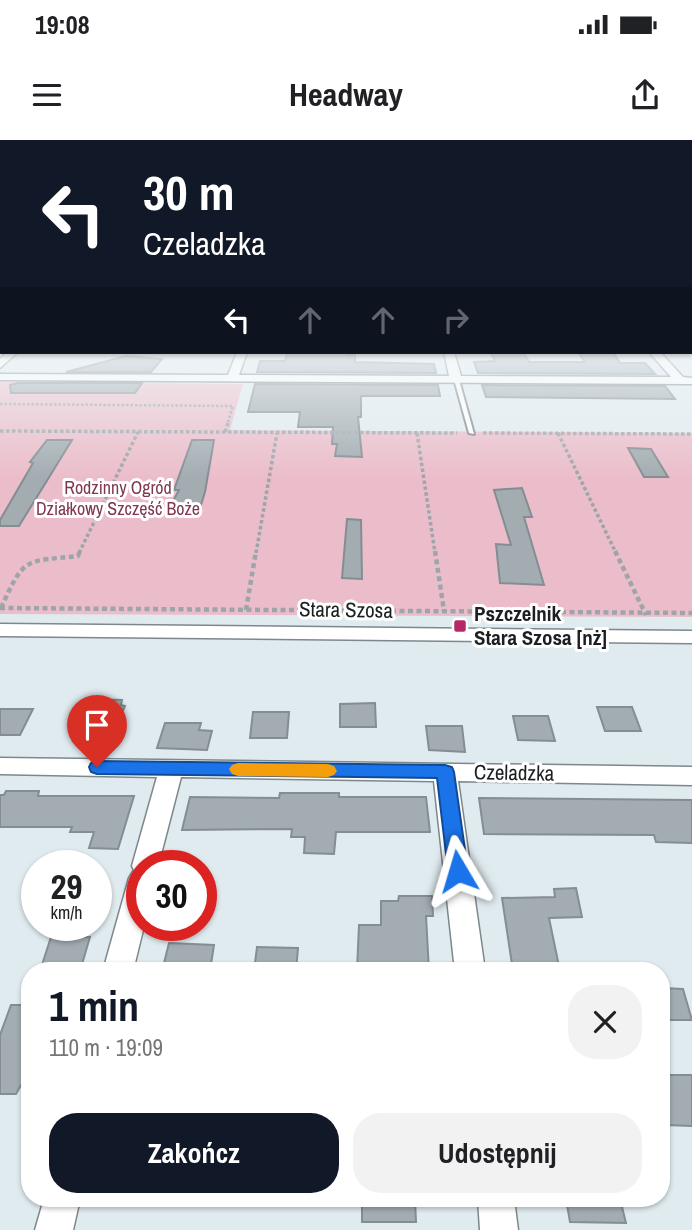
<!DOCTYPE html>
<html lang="pl">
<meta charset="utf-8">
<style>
body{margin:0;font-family:"Archivo Narrow",sans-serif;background:#f2f2f2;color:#202124;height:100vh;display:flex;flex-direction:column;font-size:26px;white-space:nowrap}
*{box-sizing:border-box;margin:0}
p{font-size:23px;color:#757577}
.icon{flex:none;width:38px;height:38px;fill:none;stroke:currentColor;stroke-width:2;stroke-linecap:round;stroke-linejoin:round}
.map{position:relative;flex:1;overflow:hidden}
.drawer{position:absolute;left:21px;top:822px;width:649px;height:245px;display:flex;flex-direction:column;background:#fff;border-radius:28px;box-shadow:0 2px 5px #0004}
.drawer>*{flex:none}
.guide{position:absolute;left:0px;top:0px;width:693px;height:214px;box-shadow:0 2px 5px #0004;background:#111827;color:#fff;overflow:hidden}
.speed{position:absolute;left:21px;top:710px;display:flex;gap:14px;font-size:35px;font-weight:700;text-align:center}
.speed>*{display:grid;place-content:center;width:91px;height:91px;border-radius:50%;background:#fff;box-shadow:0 2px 5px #0004;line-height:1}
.speed small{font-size:18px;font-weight:400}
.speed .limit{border:10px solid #d22;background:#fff;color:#111}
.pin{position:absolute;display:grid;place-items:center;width:60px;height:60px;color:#fff;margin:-72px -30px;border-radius:50% 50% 50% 0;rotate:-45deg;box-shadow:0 0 7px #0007}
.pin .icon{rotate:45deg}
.me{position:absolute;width:77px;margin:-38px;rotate:353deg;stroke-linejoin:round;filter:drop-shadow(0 0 5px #0008)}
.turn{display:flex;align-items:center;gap:24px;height:147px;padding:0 28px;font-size:32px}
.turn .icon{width:91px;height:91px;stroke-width:2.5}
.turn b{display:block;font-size:49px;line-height:60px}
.lanes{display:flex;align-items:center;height:66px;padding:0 28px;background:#0003;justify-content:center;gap:35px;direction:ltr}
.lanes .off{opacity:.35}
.round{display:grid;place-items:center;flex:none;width:74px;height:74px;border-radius:28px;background:#f2f2f2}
.head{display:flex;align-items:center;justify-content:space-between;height:119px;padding:0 28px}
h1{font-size:42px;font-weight:700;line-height:52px;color:#111827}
.cta{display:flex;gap:14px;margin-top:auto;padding:14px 28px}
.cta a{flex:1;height:80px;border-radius:28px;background:#111827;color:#fff;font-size:28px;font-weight:700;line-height:80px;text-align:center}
.cta a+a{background:#f2f2f2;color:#202124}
.status{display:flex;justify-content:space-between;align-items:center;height:49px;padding:0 35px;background:#fff;direction:ltr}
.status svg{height:19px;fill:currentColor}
header{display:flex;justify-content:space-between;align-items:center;height:91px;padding:0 28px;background:#fff;font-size:32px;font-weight:700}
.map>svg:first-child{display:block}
.green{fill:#ebbdca}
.building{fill:#a2acb1;stroke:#848d92;stroke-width:2}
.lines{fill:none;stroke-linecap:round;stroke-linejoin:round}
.service-casing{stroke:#7d878c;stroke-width:4}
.minor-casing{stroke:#7d878c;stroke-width:3}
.path-far2{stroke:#9da5a9;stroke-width:2.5;stroke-dasharray:2.5 2;stroke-linecap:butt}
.path-far1{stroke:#9da5a9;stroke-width:3.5;stroke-dasharray:3.5 2.5;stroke-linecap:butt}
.path{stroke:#9da5a9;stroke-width:4.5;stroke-dasharray:5 3.5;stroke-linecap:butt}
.service{fill:#fff;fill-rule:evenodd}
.minor{fill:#fff;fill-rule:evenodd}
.route{fill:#1a73e8;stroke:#114b97;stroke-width:2}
.slow{fill:#f59e0b}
.poi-dot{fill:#b42a67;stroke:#fff;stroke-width:2.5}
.labels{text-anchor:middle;stroke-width:6;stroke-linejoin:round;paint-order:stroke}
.far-park-label{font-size:18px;fill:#7f3852;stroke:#fff}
.street-label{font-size:21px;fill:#1c1f21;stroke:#fff}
.poi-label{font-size:21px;font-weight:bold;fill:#1c1f21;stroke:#fff;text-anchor:start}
</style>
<div class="status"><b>19:08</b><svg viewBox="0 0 49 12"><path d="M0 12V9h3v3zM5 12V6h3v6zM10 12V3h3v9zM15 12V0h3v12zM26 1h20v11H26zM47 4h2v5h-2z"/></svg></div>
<header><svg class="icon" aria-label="menu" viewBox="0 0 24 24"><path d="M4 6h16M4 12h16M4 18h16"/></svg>Headway<svg class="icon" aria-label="share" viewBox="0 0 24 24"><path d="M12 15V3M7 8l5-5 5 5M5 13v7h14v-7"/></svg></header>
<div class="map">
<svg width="692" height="1090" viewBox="0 0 692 1090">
<rect width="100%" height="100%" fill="#e0ebf0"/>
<path class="green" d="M0 242 243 244 230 290 692 293V477L0 474Z"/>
<g class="building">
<path d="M287 212H347V215H355V222L434 224 436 233 257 232 260 221H285Z"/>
<path d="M491 213H524L529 222H585L579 214 614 213 620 223H645L655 234 478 233 474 222 495 221Z"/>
<path d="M126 216 162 219 151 232H66Z"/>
<path d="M18 243H142L135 253H11L10 245Z"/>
<path d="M255 244 438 245 440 256H361V277H358L362 317 335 316 337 304H332L333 287H298L300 272H248Z"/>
<path d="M482 245 665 246 675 259 486 257Z"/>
<path d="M47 300H72L19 386H0V380L33 323 30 322Z"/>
<path d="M192 300H214L205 352 201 365H171L179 350H174Z"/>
<path d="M628 308 651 309 668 337H644Z"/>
<path d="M522 348 532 377H524L544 445 500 443 496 404 511 405 494 350Z"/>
<path d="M347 379 361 380 362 439 342 438Z"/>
<path d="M88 559 122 560 121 565 125 566 117 584 77 583Z"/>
<path d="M375 563 376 587H340V564Z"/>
<path d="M597 567H632L641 591H605Z"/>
<path d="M0 569H33L20 595H0Z"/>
<path d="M253 572H289L287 598H250Z"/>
<path d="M513 576H548L555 601 518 600Z"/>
<path d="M165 583H201L199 590 212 591 207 610 157 608Z"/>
<path d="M426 586H462L465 612 429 610Z"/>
<path d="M6 651H39L38 656H134L118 709 89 708 94 692H70L72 687H0V655H4Z"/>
<path d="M280 653H339V657H426L430 692H336L334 714 304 713 305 697H291L292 689 182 690 190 657 279 658Z"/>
<path d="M479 658 692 660V703L656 702 654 695 484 694Z"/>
<path d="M576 748 582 777 549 778 560 831H513L502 758 555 757 554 749Z"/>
<path d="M399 756H432L433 776H426L429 831 357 830 359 785H381V761H398Z"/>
<path d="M51 797H90L80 831H40Z"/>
<path d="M169 803 214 805 210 831H162Z"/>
<path d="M257 807 298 808 296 831H254Z"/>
<path d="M662 848 683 849 692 880H662Z"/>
<path d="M11 865H30V946L21 945 16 954H0V895Z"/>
<path d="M662 935H692V986L666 985 662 967Z"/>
<path d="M362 1059H415L416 1082H362Z"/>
<path d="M566 1059H620L626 1083 570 1082Z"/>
</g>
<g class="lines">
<g class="service-casing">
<path id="service" d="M454 239 459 240 474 294 469 293Z"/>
</g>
<g class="minor-casing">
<g id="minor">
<path d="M7 212H18L0 228V219Z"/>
<path d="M237 212H247L239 235 449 236 444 212H454L461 236 671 237 649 212H660L683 237 692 238V244L0 240V234L228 235Z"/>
<path d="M0 484 692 491V503L0 496Z"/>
<path d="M0 618 692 627V645L458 641 485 831H455L434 641 181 637 158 726H142V786H144L133 831H103L129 738 134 730 132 726 157 637 0 634Z"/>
<path d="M44 1059H80L73 1090H35Z"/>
<path d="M478 1059H514L518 1090H480Z"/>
</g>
</g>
<path class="path-far2" d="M0 264 233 266 227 285"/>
<g class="path-far1">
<path d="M0 291 457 293"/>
<path d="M225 292 228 283"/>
<path d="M417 293 435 413"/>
<path d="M483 293 692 294"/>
<path d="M558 293 616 413"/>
<path d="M79 413 138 292"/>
<path d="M256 413 277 293"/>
</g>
<g class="path">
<path d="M435 411 444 471"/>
<path d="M615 411 646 475"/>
<path d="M0 468 692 473"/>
<path d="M1 468C25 415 25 422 78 416L80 411"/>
<path d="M246 470 256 411"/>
</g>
<use href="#service" class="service"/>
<use href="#minor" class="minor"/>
</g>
<linearGradient id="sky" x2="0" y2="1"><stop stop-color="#9ea9cf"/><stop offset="0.55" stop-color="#f1f6f8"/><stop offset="1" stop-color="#f1f6f8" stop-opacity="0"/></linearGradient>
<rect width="692" height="338" fill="url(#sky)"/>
<path class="route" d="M97 621 445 625 452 627 454 632 468 731 465 737 458 739 451 737 448 731 437 638 97 634 91 632 89 627 91 623Z"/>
<path class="slow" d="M238 623 328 624 334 626 337 631 334 635 328 637 238 636 232 634 229 629 232 625Z"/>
<rect class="poi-dot" x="453" y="479" width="14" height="14" rx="3.5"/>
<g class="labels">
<g class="far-park-label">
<text x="118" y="354">Rodzinny Ogród<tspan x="118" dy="21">Działkowy Szczęść Boże</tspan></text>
</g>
<g class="street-label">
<text transform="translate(346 470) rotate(1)" y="7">Stara Szosa</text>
<text transform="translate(514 633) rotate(1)" y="7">Czeladzka</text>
</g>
<g class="poi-label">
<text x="474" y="481">Pszczelnik<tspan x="474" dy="24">Stara Szosa [nż]</tspan></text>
</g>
</g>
</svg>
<div class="speed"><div>29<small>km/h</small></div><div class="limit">30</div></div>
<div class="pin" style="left:97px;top:627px;background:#d93025"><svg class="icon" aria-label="arrive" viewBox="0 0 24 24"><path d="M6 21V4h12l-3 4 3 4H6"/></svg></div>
<svg class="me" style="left:458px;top:731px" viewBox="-20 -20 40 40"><path d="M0-17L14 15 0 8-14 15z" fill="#1a73e8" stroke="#fff" stroke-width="4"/></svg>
<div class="guide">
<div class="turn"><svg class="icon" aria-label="left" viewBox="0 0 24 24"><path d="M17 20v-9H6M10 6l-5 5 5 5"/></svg><div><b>30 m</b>Czeladzka</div></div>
<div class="lanes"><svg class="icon" aria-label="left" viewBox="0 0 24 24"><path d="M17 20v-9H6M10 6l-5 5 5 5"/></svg><svg class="icon off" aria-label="ahead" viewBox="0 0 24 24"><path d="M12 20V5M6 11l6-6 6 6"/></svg><svg class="icon off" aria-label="ahead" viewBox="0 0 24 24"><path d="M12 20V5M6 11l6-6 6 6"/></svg><svg class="icon off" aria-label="right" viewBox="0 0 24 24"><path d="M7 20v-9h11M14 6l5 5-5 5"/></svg></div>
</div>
<section class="drawer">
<div class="head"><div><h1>1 min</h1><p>110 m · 19:09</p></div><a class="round"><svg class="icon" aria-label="close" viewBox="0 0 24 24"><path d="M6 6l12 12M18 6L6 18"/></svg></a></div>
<div class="cta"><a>Zakończ</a><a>Udostępnij</a></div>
</section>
</div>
